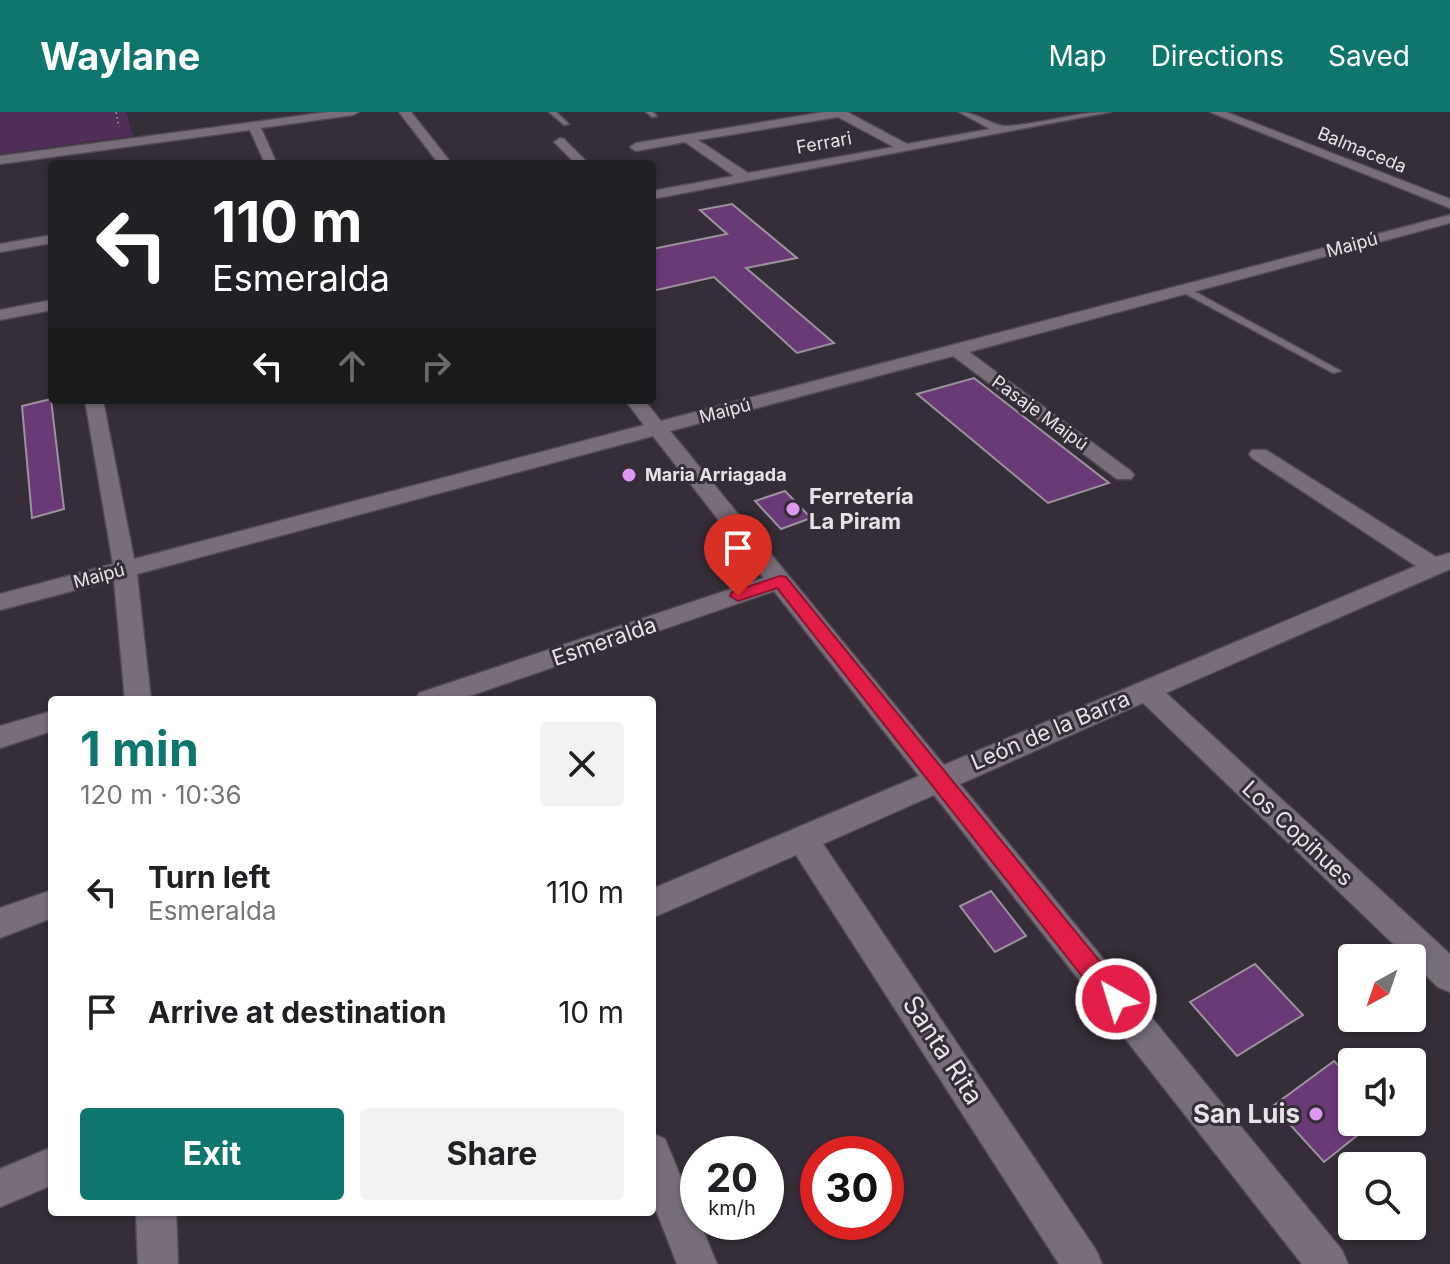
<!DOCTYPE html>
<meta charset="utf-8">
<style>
body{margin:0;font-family:Inter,sans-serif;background:#f2f2f2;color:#202124;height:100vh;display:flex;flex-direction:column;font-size:30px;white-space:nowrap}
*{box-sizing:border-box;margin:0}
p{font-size:26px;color:#757577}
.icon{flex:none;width:44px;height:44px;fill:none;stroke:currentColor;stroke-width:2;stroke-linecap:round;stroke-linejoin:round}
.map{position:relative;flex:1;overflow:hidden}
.sheet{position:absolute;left:48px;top:584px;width:608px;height:520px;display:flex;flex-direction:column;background:#fff;border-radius:8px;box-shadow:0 2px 6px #0004}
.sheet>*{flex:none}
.banner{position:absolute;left:48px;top:48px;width:608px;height:244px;border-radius:8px;box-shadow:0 2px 6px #0004;background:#202124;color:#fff;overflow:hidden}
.needle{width:52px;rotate:220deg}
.controls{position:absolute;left:1338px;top:832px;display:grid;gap:16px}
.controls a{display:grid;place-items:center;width:88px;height:88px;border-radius:8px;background:#fff;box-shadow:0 2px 6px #0004;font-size:40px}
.speed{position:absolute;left:680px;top:1024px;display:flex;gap:16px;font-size:40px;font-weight:700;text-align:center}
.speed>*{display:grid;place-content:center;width:104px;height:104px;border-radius:50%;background:#fff;box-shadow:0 2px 6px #0004;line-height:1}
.speed small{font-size:20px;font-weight:400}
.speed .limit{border:12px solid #d22;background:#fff;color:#111}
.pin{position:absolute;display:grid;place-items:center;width:68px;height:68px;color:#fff;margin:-82px -34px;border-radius:50% 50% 50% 0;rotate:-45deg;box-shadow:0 0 8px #0007}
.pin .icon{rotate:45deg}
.me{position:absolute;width:88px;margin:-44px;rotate:321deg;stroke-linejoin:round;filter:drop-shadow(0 0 6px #0008)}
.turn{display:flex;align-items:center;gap:28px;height:168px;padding:0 32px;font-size:36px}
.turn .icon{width:104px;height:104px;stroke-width:2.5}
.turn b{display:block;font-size:56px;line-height:68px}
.lanes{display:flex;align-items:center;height:76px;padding:0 32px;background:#0003;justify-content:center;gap:40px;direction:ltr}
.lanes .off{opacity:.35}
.round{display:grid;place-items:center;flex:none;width:84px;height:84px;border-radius:8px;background:#f2f2f2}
.summary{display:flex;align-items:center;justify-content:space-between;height:136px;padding:0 32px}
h1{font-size:48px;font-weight:700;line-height:60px;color:#0f766e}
.primary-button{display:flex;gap:16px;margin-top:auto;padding:16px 32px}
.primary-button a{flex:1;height:92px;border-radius:8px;background:#0f766e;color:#fff;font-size:32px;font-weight:700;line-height:92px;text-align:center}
.primary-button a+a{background:#f2f2f2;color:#202124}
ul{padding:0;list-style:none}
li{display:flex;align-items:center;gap:24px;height:120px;padding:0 32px}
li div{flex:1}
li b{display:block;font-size:30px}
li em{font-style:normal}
header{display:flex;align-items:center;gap:48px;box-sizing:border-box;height:112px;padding:0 40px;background:#0f766e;color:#fff}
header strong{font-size:38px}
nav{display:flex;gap:44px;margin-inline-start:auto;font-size:28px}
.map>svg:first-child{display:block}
.green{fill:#4f2e58}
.building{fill:#6a3a77;stroke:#9b929e;stroke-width:2}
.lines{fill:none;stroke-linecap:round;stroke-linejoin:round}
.lane-casing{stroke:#514a53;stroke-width:3}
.street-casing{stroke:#514a53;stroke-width:3}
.path{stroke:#857e86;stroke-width:2;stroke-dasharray:2 3;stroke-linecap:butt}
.lane{fill:#776e79;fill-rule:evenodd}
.street{fill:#776e79;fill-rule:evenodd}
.route{fill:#e11d48;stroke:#92132f;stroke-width:2}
.poi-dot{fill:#df98f1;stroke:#352d37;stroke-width:3}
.labels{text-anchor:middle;stroke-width:6;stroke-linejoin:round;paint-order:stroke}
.far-street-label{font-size:18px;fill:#e7e2e8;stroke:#352d37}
.far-poi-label{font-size:18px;font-weight:bold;fill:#e7e2e8;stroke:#352d37;text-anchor:start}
.poi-label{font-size:22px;font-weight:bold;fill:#e7e2e8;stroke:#352d37;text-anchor:start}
.street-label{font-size:22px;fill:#e7e2e8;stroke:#352d37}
.near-street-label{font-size:26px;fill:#e7e2e8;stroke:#352d37}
.near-poi-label{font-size:26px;font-weight:bold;fill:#e7e2e8;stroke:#352d37;text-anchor:end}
</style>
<header>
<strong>Waylane</strong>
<nav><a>Map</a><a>Directions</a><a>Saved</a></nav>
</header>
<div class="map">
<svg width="1450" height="1152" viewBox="0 0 1450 1152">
<rect width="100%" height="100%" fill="#352d37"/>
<path class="green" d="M0 0H126L133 24 0 42Z"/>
<g class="building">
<path d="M732 92 797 146 746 156 834 231 797 241 714 165 652 179V137L727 122 700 98Z"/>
<path d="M974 266 1109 371 1048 391 917 282Z"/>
<path d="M51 287 64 397 32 406 22 294Z"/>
<path d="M785 379 811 406 781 417 755 389Z"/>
<path d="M991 779 1026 824 995 840 960 794Z"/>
<path d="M1255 852 1303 903 1237 944 1190 890Z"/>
<path d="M1334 949 1352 967V1010H1374L1324 1050 1273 994Z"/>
</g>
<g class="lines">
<g class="lane-casing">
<g id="lane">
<path d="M549 0H556L569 12 564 13Z"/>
<path d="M646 0H653L657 4 652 5Z"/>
<path d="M1182 176H1188L1341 259 1333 261 1182 180Z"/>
</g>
</g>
<g class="street-casing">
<g id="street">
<path d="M328 0H359L353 3 261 16 277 52H265L250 18 0 52V44Z"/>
<path d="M399 0H411L452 52H439Z"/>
<path d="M824 0H847L907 32 990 17 959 0C978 0 993 15 1007 14 1042 12 1075 0 1110 0L652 87V79L734 64 685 30 636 39 630 35 636 31ZM838 5 894 35 748 61 698 28Z"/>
<path d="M1210 0H1226L1450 87V96Z"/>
<path d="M560 26 564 27 589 52H576L554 30Z"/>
<path d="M1450 103V111L969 240 1131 359 1134 363 1131 367H1117L953 244 670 319 944 653 1416 454 1252 346 1249 342 1252 338H1266L1436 445 1450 441V457L1166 581 1450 842V880L1438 875 1412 850V846H1408L1143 591 960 672 1342 1138 1348 1152H1302L934 683 823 732 1096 1138 1102 1152H1059L796 743 652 806V777L919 664 774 479 458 588H415L419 581 764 466 653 324 137 462 151 588H125L114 468 0 498V482L113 452 85 288H103L134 447 644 313 625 288H644L661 309Z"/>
<path d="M52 123V131L0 140V132Z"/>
<path d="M52 188V198L0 208V198Z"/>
<path d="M52 599V619L0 636V614Z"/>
<path d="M52 778V806L0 826V796Z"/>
<path d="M652 1021 665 1027 717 1152H677L652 1088Z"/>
<path d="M52 1035V1073L0 1095V1057Z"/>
<path d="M136 1100H176L178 1152H138Z"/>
</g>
</g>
<path class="path" d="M116 0 119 15"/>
<use href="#lane" class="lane"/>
<use href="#street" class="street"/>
</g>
<path class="route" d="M780 464 786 465 1124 879 1128 887 1124 896 1116 899 1107 896 777 476 738 489 730 484 732 480Z"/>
<g class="poi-dot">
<circle cx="629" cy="363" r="8"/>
<circle cx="793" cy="397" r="8"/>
<circle cx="1316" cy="1002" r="8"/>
</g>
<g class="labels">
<g class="far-street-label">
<text transform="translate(824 31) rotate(-10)" y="6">Ferrari</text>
<text transform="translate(1362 38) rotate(22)" y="6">Balmaceda</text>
<text transform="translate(1352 133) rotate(-15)" y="6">Maipú</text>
<text transform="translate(725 299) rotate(-15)" y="6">Maipú</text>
<text transform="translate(1040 301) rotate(36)" y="6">Pasaje Maipú</text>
<text transform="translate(99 464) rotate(-15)" y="6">Maipú</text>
</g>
<g class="far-poi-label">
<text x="645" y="369">Maria Arriagada</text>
</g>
<g class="poi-label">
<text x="809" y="392">Ferretería<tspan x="809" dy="25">La Piram</tspan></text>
</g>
<g class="street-label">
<text transform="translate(604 529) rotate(-19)" y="8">Esmeralda</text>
<text transform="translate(1050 618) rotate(-23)" y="8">León de la Barra</text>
<text transform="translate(1298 721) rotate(43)" y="8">Los Copihues</text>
</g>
<g class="near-street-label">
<text transform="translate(943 938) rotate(57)" y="9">Santa Rita</text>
</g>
<g class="near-poi-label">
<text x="1300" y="1011">San Luis</text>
</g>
</g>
</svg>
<div class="controls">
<a><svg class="needle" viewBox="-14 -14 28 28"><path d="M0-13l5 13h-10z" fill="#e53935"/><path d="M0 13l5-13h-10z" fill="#757577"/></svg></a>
<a><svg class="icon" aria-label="sound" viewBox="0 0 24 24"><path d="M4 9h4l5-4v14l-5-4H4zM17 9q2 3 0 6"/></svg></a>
<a><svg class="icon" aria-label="search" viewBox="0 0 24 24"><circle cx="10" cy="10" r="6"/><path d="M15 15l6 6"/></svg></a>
</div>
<div class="speed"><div>20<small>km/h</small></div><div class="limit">30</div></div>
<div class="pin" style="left:738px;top:484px;background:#d93025"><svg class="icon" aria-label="arrive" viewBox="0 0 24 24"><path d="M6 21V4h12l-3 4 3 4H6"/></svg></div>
<svg class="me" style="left:1116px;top:887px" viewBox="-20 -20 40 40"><circle r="17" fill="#e11d48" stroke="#fff" stroke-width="3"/><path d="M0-11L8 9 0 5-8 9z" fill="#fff"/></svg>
<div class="banner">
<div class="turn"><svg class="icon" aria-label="left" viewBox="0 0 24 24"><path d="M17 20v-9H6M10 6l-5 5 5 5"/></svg><div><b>110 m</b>Esmeralda</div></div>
<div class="lanes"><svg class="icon" aria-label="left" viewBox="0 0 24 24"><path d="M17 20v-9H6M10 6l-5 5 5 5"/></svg><svg class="icon off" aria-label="ahead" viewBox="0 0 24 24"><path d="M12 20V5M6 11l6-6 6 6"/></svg><svg class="icon off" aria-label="right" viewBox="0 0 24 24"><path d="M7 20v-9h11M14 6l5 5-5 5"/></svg></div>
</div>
<section class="sheet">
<div class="summary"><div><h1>1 min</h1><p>120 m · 10:36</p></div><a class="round"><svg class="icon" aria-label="close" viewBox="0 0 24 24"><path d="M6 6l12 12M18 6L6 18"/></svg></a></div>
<ul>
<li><svg class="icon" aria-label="left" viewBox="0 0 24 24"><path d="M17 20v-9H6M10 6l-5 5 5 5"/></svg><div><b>Turn left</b><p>Esmeralda</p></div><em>110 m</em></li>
<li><svg class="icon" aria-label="arrive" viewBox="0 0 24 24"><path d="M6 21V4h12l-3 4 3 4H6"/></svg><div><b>Arrive at destination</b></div><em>10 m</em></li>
</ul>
<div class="primary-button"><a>Exit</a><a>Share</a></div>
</section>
</div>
